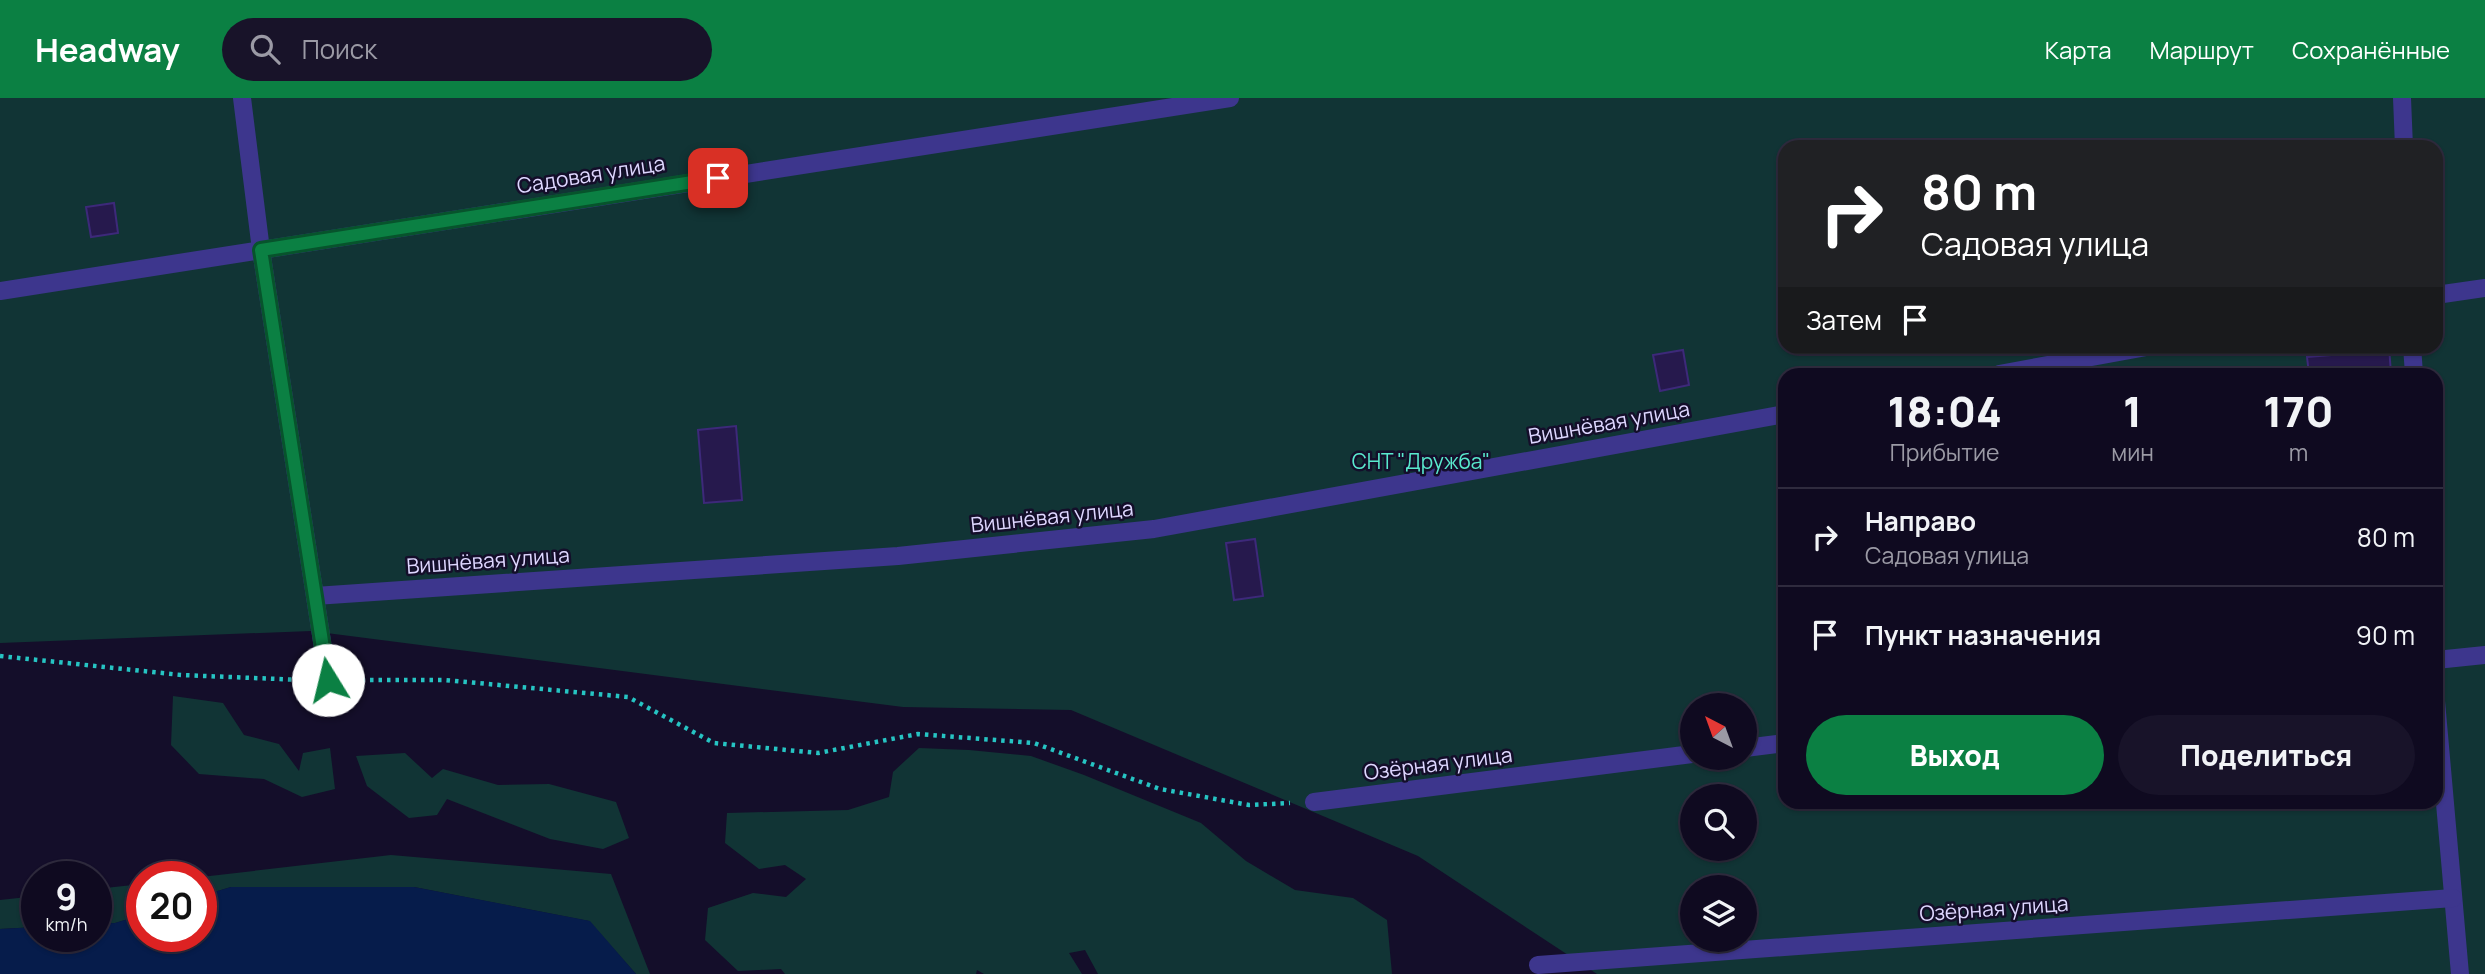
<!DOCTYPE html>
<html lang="ru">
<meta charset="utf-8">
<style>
body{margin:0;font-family:Manrope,sans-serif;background:#181329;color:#f1f3f6;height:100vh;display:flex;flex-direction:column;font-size:26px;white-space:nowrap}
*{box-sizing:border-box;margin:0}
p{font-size:23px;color:#9b9aa5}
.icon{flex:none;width:38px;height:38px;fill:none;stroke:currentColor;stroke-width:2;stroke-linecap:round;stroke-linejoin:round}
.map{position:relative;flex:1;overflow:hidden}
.sheet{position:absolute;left:1778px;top:270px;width:665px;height:441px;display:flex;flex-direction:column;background:#0f0a20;border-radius:21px;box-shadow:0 2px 5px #0004,0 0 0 2px #2f2b3e}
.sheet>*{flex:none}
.hud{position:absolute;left:1778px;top:42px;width:665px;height:214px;border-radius:21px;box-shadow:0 2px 5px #0004,0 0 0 2px #2f2b3e;background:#202124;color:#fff;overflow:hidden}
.needle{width:46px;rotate:319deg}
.tools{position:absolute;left:1680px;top:595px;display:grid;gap:14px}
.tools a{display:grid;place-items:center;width:77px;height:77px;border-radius:50%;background:#0f0a20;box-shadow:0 2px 5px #0004,0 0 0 2px #2f2b3e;font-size:35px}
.speed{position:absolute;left:21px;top:763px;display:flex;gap:14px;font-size:35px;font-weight:700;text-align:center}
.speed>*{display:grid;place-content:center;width:91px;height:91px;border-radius:50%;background:#0f0a20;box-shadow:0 2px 5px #0004,0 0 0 2px #2f2b3e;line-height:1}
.speed small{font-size:18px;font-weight:400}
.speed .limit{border:10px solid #d22;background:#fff;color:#111}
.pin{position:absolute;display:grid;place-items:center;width:60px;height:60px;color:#fff;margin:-30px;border-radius:14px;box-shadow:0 4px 10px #0006}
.me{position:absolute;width:77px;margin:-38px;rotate:351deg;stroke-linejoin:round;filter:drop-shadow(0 0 5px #0008)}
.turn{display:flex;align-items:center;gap:24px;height:147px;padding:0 28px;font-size:32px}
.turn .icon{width:91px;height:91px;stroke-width:2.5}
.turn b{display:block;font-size:49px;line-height:60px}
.then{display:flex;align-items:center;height:66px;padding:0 28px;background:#0003;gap:14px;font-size:26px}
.eta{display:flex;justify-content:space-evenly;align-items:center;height:119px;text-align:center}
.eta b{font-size:42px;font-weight:800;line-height:49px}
.cta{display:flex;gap:14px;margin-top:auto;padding:14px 28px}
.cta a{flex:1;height:80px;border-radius:42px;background:#0b8043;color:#fff;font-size:28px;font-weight:800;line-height:80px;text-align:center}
.cta a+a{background:#181329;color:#f1f3f6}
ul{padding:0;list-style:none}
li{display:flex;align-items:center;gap:21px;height:98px;padding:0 28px;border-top:2px solid #2f2b3e}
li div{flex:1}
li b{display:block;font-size:26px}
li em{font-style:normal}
header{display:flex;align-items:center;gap:42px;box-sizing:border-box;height:98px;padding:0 35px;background:#0b8043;color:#fff}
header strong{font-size:33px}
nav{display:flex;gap:38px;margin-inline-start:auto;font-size:24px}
.search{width:490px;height:63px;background:#181329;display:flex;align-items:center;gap:18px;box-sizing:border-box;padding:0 24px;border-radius:38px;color:#9b9aa5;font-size:26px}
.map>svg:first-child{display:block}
.green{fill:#113435;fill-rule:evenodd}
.water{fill:#061c4b}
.building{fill:#26194d;stroke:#3d297a;stroke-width:2}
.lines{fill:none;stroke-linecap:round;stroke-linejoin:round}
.path{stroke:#26c4c3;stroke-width:4.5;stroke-dasharray:3.5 5;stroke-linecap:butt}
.lane{stroke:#3d368d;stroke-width:18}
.route-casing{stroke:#07532c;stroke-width:18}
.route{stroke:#0b8043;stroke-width:12}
.labels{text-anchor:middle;stroke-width:5;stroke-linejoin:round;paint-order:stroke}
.street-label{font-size:21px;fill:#ded7ff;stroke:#140e2a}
.park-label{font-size:21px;fill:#59e9cd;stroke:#140e2a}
</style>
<header>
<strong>Headway</strong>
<div class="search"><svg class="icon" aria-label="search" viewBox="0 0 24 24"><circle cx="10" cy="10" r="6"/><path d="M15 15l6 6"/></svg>Поиск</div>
<nav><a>Карта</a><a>Маршрут</a><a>Сохранённые</a></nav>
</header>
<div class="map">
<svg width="2485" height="876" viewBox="0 0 2485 876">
<rect width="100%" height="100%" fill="#140e2a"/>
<g class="green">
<path d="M0 0H2485V876H1597L1418 758 1071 612 903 609 311 533 0 545ZM1785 49H2436V248H1785ZM1785 276H2436V704H1785ZM1692 607H1745V660H1692ZM1692 698H1745V751H1692ZM1692 789H1745V842H1692Z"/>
<path d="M173 598 223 605 244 637 279 646 299 673 303 655 330 650 335 691 302 699 264 681 199 676 171 647Z"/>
<path d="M919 650 969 652 1031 658 1084 677 1201 725 1246 763 1295 792 1353 800 1387 822 1392 876H1098L1085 852 1069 855 1082 876H984L977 872 976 876H785L781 871 738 873 705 842 708 810 753 795 786 799 806 781 785 767 759 771 725 745 727 715 848 712 889 699 893 674Z"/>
<path d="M405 655 432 680 443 671 498 687 549 686 616 704 629 740 603 751 550 741 447 701 437 717 409 720 367 688 356 658Z"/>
<path d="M391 757 611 776 650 876H636L589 823 414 789H231L201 798V779Z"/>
<path d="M142 786V817L115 825 96 826V791Z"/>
<path d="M37 798V829L0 831V802Z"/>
</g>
<path class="water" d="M231 789H414L590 823 636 876H0V831L37 829V838H96V826L115 825 142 817V838H201V798Z"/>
<g class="building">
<path d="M114 105 118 135 91 139 86 109Z"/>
<path d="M2368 248H2389L2391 276H2309L2307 259 2368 254Z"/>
<path d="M1683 252 1689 287 1660 293 1653 257Z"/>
<path d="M736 328 742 402 704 405 698 332Z"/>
<path d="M1255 441 1263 498 1234 502 1226 445Z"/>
</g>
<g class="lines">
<g class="path">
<path d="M0 558 181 577 302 582"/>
<path d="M353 582H445L628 599 714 645 818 655 918 636 1034 645 1160 691 1249 707 1290 705"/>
</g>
<g class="lane">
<path d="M242 0 261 152 328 582"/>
<path d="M2402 0 2404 49"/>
<path d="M0 193 1230 0"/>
<path d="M2436 197 2485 190"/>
<path d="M2412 248 2414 276"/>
<path d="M1999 276 2152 248"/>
<path d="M315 498 898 458 1154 431 1785 316"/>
<path d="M2436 562 2485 557"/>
<path d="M2436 603 2460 876"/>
<path d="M1745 650 1785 645"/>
<path d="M1314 704 1692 656"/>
<path d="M1538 867 2453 800"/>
</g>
</g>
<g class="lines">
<g class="route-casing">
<path id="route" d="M328 582 261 152 718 80"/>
</g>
<use href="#route" class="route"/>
</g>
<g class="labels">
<g class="street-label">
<text transform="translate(591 77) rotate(-9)" y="7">Садовая улица</text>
<text transform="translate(1609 325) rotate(-10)" y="7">Вишнёвая улица</text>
<text transform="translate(1052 419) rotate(-6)" y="7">Вишнёвая улица</text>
<text transform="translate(488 463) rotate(-4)" y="7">Вишнёвая улица</text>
<text transform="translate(1438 666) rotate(-7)" y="7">Озёрная улица</text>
<text transform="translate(1994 811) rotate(-4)" y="7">Озёрная улица</text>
</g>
<g class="park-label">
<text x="1421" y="371">СНТ "Дружба"</text>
</g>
</g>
</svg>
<div class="tools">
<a><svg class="needle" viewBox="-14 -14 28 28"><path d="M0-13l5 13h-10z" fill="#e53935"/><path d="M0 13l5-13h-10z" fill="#9b9aa5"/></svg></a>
<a><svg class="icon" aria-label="search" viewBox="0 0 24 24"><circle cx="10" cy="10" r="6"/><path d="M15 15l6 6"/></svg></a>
<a><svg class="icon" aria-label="layers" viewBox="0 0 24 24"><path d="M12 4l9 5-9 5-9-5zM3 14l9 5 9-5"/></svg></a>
</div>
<div class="speed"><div>9<small>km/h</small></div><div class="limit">20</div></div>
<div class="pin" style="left:718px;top:80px;background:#d93025"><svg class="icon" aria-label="arrive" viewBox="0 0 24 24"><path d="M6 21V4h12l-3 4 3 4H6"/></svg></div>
<svg class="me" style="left:328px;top:582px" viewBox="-20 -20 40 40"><circle r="19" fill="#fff"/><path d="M0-13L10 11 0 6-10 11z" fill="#0b8043"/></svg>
<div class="hud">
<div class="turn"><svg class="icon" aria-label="right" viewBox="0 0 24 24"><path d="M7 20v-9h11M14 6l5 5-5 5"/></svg><div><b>80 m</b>Садовая улица</div></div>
<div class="then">Затем<svg class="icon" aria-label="arrive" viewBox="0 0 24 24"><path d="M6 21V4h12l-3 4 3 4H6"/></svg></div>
</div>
<section class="sheet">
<div class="eta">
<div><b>18:04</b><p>Прибытие</p></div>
<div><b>1</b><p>мин</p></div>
<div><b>170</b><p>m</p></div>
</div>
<ul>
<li><svg class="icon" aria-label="right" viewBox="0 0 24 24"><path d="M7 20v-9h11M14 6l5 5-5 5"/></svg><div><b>Направо</b><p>Садовая улица</p></div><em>80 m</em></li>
<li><svg class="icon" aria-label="arrive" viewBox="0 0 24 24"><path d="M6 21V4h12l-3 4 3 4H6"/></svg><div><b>Пункт назначения</b></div><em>90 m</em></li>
</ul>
<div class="cta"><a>Выход</a><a>Поделиться</a></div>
</section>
</div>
